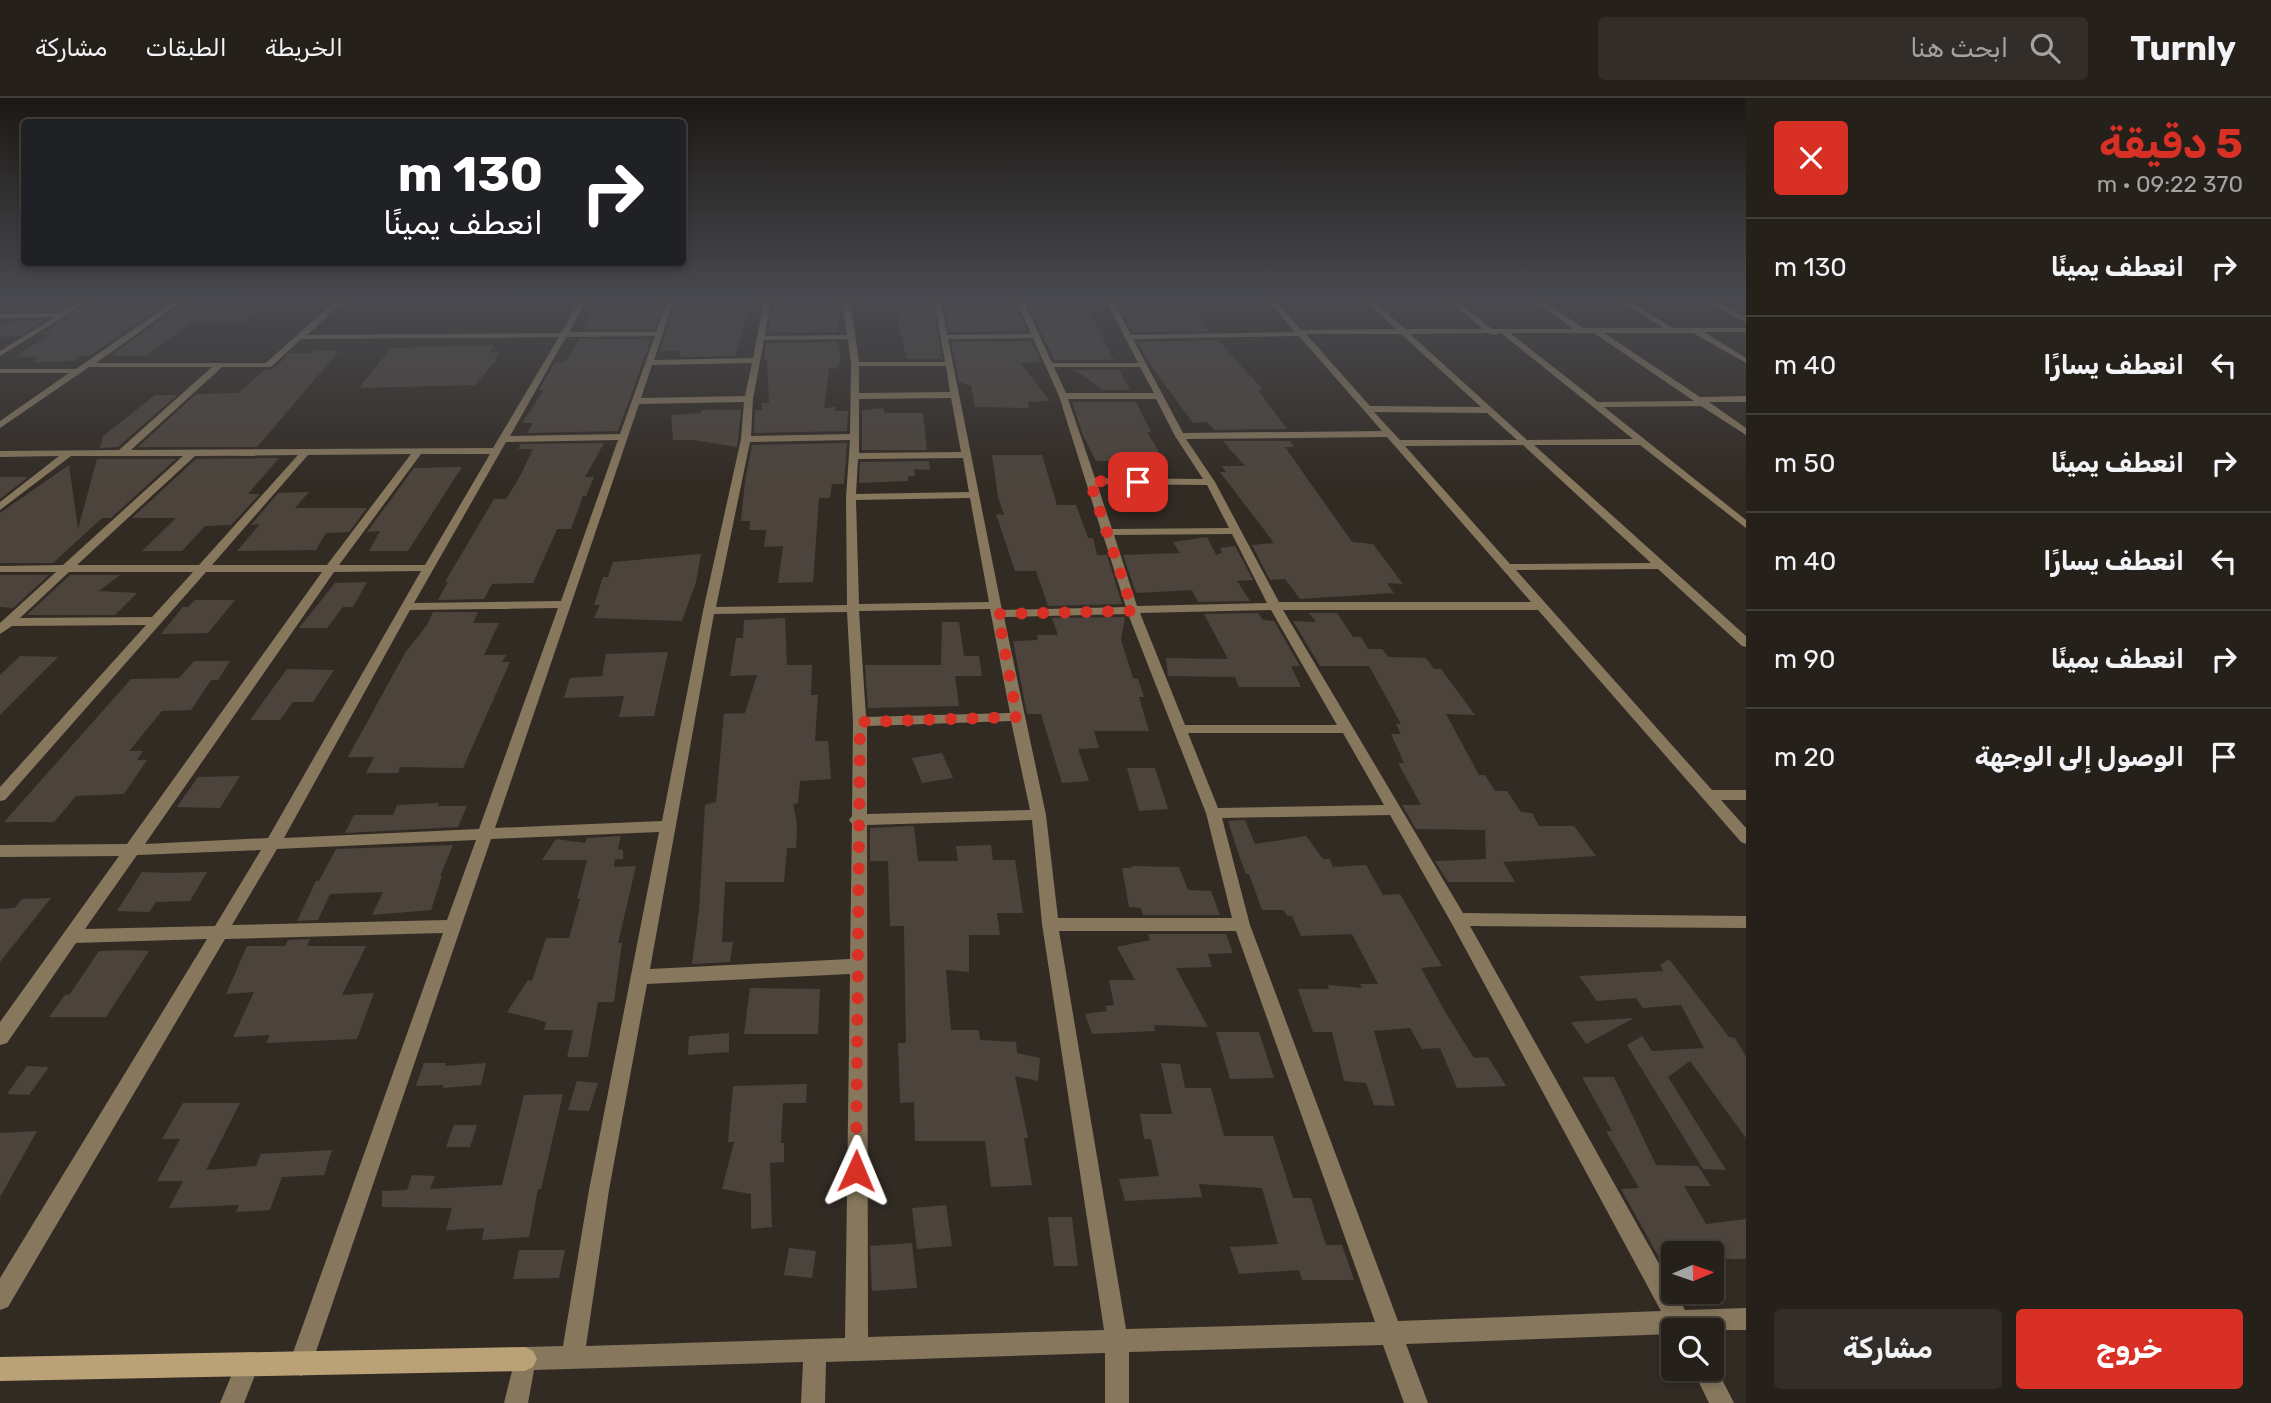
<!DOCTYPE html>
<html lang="ar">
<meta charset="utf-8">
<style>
body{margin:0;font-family:Rubik,Vazirmatn,sans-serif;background:#322d28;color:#f1f3f6;direction:rtl;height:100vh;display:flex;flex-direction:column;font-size:26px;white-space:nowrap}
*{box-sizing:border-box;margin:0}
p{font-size:23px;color:#a4a3a3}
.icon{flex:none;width:38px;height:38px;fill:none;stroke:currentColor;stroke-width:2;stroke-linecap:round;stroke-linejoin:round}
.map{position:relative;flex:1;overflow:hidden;direction:ltr}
.panel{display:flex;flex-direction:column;background:#26201b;width:525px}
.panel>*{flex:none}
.guide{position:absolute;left:21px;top:21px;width:665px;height:147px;border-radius:7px;box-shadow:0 4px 10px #0003,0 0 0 2px #423e3a;direction:rtl;background:#202124;color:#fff;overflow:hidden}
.needle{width:46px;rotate:88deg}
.controls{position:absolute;left:1661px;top:1143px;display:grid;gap:14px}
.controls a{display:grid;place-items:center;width:63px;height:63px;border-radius:7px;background:#26201b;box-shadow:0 4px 10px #0003,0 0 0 2px #423e3a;font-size:35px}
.pin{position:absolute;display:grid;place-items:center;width:60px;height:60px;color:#fff;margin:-30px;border-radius:14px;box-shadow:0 4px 10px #0006}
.me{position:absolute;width:77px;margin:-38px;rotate:1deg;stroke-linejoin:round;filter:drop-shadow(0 0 5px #0008)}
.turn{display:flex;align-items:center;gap:24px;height:147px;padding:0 28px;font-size:32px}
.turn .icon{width:91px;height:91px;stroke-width:2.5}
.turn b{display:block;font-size:49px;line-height:60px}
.round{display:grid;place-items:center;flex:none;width:74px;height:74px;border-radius:7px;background:#322d28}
.overview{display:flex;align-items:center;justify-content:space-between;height:119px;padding:0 28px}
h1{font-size:42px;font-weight:700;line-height:52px;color:#d93025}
.button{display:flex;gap:14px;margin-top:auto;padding:14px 28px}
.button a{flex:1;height:80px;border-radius:7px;background:#d93025;color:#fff;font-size:28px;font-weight:700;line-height:80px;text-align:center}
.button a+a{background:#322d28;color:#f1f3f6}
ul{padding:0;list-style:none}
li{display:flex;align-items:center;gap:21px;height:98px;padding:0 28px;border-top:2px solid #423e3a}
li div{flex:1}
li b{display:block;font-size:26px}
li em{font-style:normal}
header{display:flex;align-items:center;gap:42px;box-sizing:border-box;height:98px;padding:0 35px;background:#26201b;border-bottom:2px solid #423e3a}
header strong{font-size:33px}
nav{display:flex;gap:38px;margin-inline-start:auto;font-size:24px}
.search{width:490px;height:63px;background:#322d28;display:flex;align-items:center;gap:18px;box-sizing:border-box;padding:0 24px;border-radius:7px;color:#a4a3a3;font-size:26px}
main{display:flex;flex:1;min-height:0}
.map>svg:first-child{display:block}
.building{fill:#4c443c}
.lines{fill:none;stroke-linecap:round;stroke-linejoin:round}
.street{fill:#86775d;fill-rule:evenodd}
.secondary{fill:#baa176;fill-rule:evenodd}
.route{stroke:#d93025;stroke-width:12;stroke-dasharray:0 21.6}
</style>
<header>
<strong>Turnly</strong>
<div class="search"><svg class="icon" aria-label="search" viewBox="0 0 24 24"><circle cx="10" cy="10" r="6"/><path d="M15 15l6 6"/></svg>ابحث هنا</div>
<nav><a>الخريطة</a><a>الطبقات</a><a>مشاركة</a></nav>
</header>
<main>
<section class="panel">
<div class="overview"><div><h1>5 دقيقة</h1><p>370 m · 09:22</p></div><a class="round" style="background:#d93025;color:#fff"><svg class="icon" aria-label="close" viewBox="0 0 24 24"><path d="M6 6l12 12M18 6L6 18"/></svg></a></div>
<ul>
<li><svg class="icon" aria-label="right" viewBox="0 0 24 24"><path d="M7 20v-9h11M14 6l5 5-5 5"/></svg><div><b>انعطف يمينًا</b></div><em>130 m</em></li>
<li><svg class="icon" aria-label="left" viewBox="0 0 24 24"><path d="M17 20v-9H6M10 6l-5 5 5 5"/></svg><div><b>انعطف يسارًا</b></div><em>40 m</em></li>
<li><svg class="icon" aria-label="right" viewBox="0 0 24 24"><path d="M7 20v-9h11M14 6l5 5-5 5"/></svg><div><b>انعطف يمينًا</b></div><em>50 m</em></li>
<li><svg class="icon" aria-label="left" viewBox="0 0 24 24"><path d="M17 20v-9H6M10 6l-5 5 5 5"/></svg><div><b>انعطف يسارًا</b></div><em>40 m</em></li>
<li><svg class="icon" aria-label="right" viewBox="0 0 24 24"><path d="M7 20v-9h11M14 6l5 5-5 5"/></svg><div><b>انعطف يمينًا</b></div><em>90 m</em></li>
<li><svg class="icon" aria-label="arrive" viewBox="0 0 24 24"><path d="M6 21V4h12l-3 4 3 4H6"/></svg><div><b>الوصول إلى الوجهة</b></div><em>20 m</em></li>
</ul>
<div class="button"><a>خروج</a><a>مشاركة</a></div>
</section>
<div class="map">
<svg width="1746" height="1305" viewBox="0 0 1746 1305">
<rect width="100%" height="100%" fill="#322b24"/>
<g class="building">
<path d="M53 202H78L61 212 33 213Z"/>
<path d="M94 202 120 203 115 206 166 205 90 258H79L73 263 33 264 39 259H14L52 236 40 237Z"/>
<path d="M207 202H269L242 224H192L146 258H110L184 205Z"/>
<path d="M598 202H636L633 209 662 208 654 231H583Z"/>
<path d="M688 202 750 204 735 258 680 259 679 253H660L675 208H689Z"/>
<path d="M820 202 819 207H840L838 234 768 235 773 204Z"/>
<path d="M897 202H914L916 216H934L942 261H907L899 228Z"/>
<path d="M1083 202 1114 262H1054L1026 203Z"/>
<path d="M1116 202H1180L1182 205H1190L1210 233 1133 234Z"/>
<path d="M1012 203 1027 233 949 234 946 215H955L953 204Z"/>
<path d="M15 222H45L20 238 0 239V230Z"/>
<path d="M579 241H651L618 333 527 335 533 325H522L544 292H539L555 264H565Z"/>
<path d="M1218 242 1263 292H1258L1287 331 1214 332 1207 324 1193 325 1151 268 1137 244Z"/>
<path d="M1031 243 1041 264 1020 265 1050 303 1028 304 1029 310 975 309 971 288 959 284 951 244Z"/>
<path d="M837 244 841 263 836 271 829 270 824 310 836 309 835 313H848L847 333 754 335 755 312H762V305H769L767 262H764L766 245Z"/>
<path d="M494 247 490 254H499L494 261H497L475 287 359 290 391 250Z"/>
<path d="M315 252 339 253 257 349H138L196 296 238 295 265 272 273 271 290 255H312Z"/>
<path d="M1075 272H1119L1130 292H1103Z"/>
<path d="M155 297H177L118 349 100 350 103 338Z"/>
<path d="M1072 304H1136L1151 334H1147L1167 367H1128L1126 363H1096L1083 337Z"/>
<path d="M883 310 885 315H923L927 352H862V312Z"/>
<path d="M701 312H741L737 349 694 342H673L671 317 701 315Z"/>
<path d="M1223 343H1290L1294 349H1285L1352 444 1373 446 1403 486 1387 485 1394 495 1300 501 1285 481 1270 482 1252 447 1274 445 1220 374H1226L1222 368H1245Z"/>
<path d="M604 345 585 379H594L586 398H583L571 431H557L533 485 492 486 484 501 438 502 448 484H445L494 401H506L518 382 533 351H518L521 346Z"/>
<path d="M847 345 844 386H832L830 400H819L813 484 778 485 783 448 764 449 766 432H749L750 423H741L745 383 752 347Z"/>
<path d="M992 357H1042L1057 407H1076L1088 440H1093L1097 457H1107L1122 506 1048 508 1036 473H1015L996 416 1004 417 998 399Z"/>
<path d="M279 360 248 396H260L231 427 205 428 182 453H142L176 420H132L196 361Z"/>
<path d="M97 361H176L111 420H102L53 465H0V415L69 367 78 431Z"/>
<path d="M929 363 930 372 914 371 915 378H908V383L859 385 860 364Z"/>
<path d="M462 369 408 453H369L380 433 367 434 414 370Z"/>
<path d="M0 379H28L0 401Z"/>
<path d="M309 394 295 410H367L349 434 326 435 316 452 237 453 260 426 251 427 278 395Z"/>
<path d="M1207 439 1216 457 1222 455 1220 450 1235 448 1253 482 1237 483 1250 503 1198 504 1192 492 1136 495 1123 457 1180 455 1173 444Z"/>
<path d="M701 456 696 484 682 523 594 520 600 507H594L603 479H608L613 464Z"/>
<path d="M0 477H49L13 510 0 509Z"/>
<path d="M70 477H120L99 493 137 495 115 517H27Z"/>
<path d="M367 484 353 509H343L327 530H299L335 485Z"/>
<path d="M195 502H235L208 535 161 536 183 509H188Z"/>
<path d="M433 514H478L473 525H499L484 557H506L502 564H510L463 670 400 669 398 675H366L374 659H348L405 555 427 527Z"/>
<path d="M1258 515 1263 522 1274 523 1300 568H1291L1301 589H1239L1235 579 1168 578 1166 560 1228 561 1204 516Z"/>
<path d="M1309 515H1337L1353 539H1361L1368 551H1382L1388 559 1426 560 1434 571H1441L1475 617 1446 616 1479 677H1485L1495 693H1507L1521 714 1532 715 1539 728H1574L1596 758 1503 764 1515 784H1448L1435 763 1486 761 1485 732 1416 731 1402 707H1421L1398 665H1404L1391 636H1401L1396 626H1401L1369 568H1320L1293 523 1316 524Z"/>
<path d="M1125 519 1121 542 1133 580 1138 581 1144 599H1139L1149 633H1094L1099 650 1078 651 1089 683 1062 685 1041 616H1027L1013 543 1038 542 1037 537H1058L1052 520Z"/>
<path d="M785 520 787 567H812L811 597H818L815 643H828L831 681 800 683 798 705 793 706 797 726 796 750H787L784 784H725L722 844H733L730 864 692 866 699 813 705 707 716 704 724 616 745 615 757 577 730 578 736 540H743L744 522Z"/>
<path d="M942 524H959L964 558H979L982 578H955L959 608 868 610 865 567H941Z"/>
<path d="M668 554 654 618 619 619 624 598 564 600 570 580 602 578 606 556Z"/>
<path d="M20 558 58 559 0 617V577Z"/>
<path d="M194 563H230L218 582H211L191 612 162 613 129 653H143L137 662H147L124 696 76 698 54 724H4L131 581 179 580Z"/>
<path d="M287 571 334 572 313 604H293L280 622H250Z"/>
<path d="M942 655 953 680 922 685 912 660Z"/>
<path d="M1127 670H1155L1168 711 1139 713Z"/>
<path d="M240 678 220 710 177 709 198 679Z"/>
<path d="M439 705 438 708H467L458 729 345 735 354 717H393L397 707Z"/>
<path d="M1245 722 1255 746 1306 738 1323 761H1330L1333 769 1366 767 1383 797 1400 796 1442 868 1421 870 1447 917 1474 960 1488 959 1506 988 1457 990 1440 950 1422 951 1410 930 1374 933 1395 1008 1374 1007 1366 985 1344 983 1332 934H1313L1298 891H1329L1328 887 1362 890 1360 886H1378L1352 836 1301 838 1292 818H1287L1284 812H1262L1249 776H1246L1241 763 1228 723Z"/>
<path d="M914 728 918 763H958L956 748 991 747 993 762H1015L1023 815H997L1000 837H969V874L946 872 951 932H979L980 942 1016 944 1017 955 1040 960 1038 983 1015 978 1028 1040H1024L1032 1087 991 1089 985 1043H915L914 1004 900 1005 898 945H906L904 828H890L888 763H870V730Z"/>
<path d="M621 738 618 751 623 752V761H615L614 769 636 768 618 845H622L614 904H598L588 959H567L573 932H544L546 924 507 914 528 882 532 883 546 840H569L580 801H577L587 762H542L556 741 585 745 587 740Z"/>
<path d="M453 747 440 778H442L431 812 372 817 383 794 330 796 318 822 297 823 316 783H319L336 751Z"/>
<path d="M1131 768 1179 769 1188 792 1211 793 1220 817H1143L1141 810 1129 809 1122 770H1132Z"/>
<path d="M142 774 169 775 207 774 190 803 156 804 149 814 117 813Z"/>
<path d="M51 800 0 864V811L15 810 22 801Z"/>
<path d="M1148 836H1226L1233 855 1208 856 1212 869 1176 870 1208 929 1154 927 1155 933 1092 936 1085 916 1107 913 1105 908 1114 907 1109 882H1135L1117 849 1150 842Z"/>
<path d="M310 841 307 848H366L342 897 374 895 357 941 266 945 270 937 233 939 254 894 226 896 247 848H285L288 842Z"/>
<path d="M128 852 149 853 106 919H49L65 897 70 896 99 853Z"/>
<path d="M1669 861 1729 939 1735 940 1746 959V1040L1690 963 1668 979 1726 1072 1703 1071 1627 947 1642 938 1652 953 1704 950 1681 907 1643 910 1636 900 1597 903 1579 878 1663 873 1660 867Z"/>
<path d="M750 890 820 891 818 936H744Z"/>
<path d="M1634 920 1586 946 1571 924Z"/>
<path d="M1216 934H1259L1274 980 1230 981Z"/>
<path d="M729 935V954L688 957 689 938Z"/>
<path d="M424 965H446L445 968 486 965 481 987 443 990V987L416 988Z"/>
<path d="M1161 965 1180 966 1185 990H1211L1224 1038H1273L1293 1100H1311L1326 1147H1342L1354 1182H1302L1299 1172 1239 1176 1230 1149 1278 1146 1262 1090 1199 1086 1202 1099 1125 1103 1119 1081 1159 1078 1151 1041H1144L1140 1016H1172Z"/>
<path d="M27 968 49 969 29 997 7 996Z"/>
<path d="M1582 979H1614L1656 1067 1698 1068 1711 1088H1684L1706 1126 1746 1121V1161H1712V1155H1673V1165H1662L1621 1091 1639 1090 1606 1033H1612Z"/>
<path d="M577 983 598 985 589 1013 568 1012Z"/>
<path d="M807 986 806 1005H783L781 1045H784V1064L770 1065 772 1129 751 1131V1096L722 1091 734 1044H728L733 988Z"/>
<path d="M563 996 541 1091H538L529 1139 482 1142 484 1130 446 1132 452 1110 382 1109V1093L407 1092 412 1077 435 1078 430 1091 502 1087 524 997Z"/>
<path d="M183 1005H240L206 1072 256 1068 261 1056 332 1052 324 1077 282 1079 270 1112 236 1114 239 1107 169 1110 183 1083H157L180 1041H162Z"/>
<path d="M454 1027H477L470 1049H446Z"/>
<path d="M37 1033 0 1099V1035Z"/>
<path d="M946 1107 952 1148 917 1151 912 1110Z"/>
<path d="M1048 1119H1072L1078 1168H1054Z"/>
<path d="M912 1145 917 1190 872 1193 870 1148Z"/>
<path d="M789 1150 816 1153 812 1180 784 1177Z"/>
<path d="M519 1152H565L559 1180 513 1181Z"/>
</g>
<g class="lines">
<g class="street">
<path d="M83 202H91L0 258V253L55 219 0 220V216L62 215Z"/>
<path d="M176 202H184L96 265H266L336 202H344L307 237 561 235 580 202H587L569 234H656L667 202H674L654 262 753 260 764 202H771L765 238 847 237 842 202H850L859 264H945L934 202H941L947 237 1031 236 1016 202H1023L1052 265H1138L1106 202H1113L1131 237 1295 234 1268 202H1275L1301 232 1396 231 1365 202H1372L1405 231H1483L1448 202H1456L1492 231H1573L1534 202H1542L1583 230H1663L1620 202H1628L1673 230H1746V234H1704L1746 260V265L1693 235H1604L1700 299 1746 298V304H1709L1746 330V337L1701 308 1604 309 1746 422V430L1640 347H1534L1746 538V549L1742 548 1658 471 1516 472 1712 692H1746V702H1721L1746 730V746L1741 744 1538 512H1283L1463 815 1746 818V830L1470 828 1685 1212 1746 1210V1232H1673V1236L1406 1246 1428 1305H1404L1383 1247 1129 1254V1305H1105V1255L826 1264 825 1305H801L803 1264 534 1272 528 1305H504L517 1253 525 1249 563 1248 589 1092 659 734 491 741 309 1274 301 1278 293 1274 289 1266 443 835 225 841 8 1209 0 1212V1180L207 841 76 845 7 945 0 947V924L119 758 0 759V747L127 746 322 474H206L5 702 0 703V689L146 527 12 528 0 536V525L56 474H0V468L63 467 183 358H71L0 412V404L59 358 0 359V353L119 352 212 269H89L0 330V323L69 275H0V271H76ZM1489 235 1493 237 1501 235 1633 341 1527 342 1410 236ZM1510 235H1594L1694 303 1598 304ZM1306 236H1401L1481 309 1370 308ZM655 238 620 336 510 338 566 239ZM1299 238 1382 333 1183 335 1133 241ZM559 239 493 350 131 352 222 269H271L301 241ZM1033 240 1059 298 1101 432 1100 434 1103 437 1126 509 1002 512 948 241ZM848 241 851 266 850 336 751 338 753 301 764 242ZM752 265 745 298 641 300 652 267ZM859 268H946L950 294 859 295ZM1054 269H1140L1154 295H1066ZM951 300 961 354 859 355V301ZM1068 301H1156L1175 338 1203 381 1095 380ZM744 304 741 341 703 513 662 723 495 730 639 306ZM1374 314 1487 315 1517 342H1400ZM1387 339 1531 504H1279L1215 384 1186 341ZM618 342 561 503 414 505 506 344ZM850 342 846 399 847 507 716 509 750 344ZM1523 347 1651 465 1510 466 1405 348ZM411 356 327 467H212L308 357ZM421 356H490L425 467H339ZM298 357 199 467H77L195 358ZM963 360 969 394 856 396 858 361ZM1097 386 1207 387 1229 430 1112 431ZM970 400 989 504 859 506 856 402ZM1232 436 1267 505 1137 508 1114 437ZM421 473 268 740 145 746 334 474ZM69 474H193L152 519 20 520ZM558 510 479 731 284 740 410 512ZM990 511 1010 615 866 619 859 513ZM1271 512 1337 627H1185L1140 515ZM847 514 853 624 852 718 849 722 852 726 850 861 650 871 714 516ZM1128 516 1206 715 1232 820H1058L1046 717 1004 519ZM1011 623 1030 712 867 716V628ZM1188 635H1343L1384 707 1218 710ZM1390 717 1452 826 1661 1213 1398 1223 1250 827 1222 720ZM1032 722 1042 826 1104 1232 868 1239 867 727ZM476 742 447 822 232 827 277 751ZM261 752 215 828 85 831 137 757ZM1059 833H1236L1375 1224 1126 1231ZM850 876 845 1240 586 1248 609 1092 647 886Z"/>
<path d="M1702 202H1711L1746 219V224Z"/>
<path d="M247 1255 255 1259 259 1267 244 1305H220L239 1259Z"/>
<path d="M1712 1262 1734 1305H1709L1692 1270H1712Z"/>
</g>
<path class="secondary" d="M525 1249 533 1253 537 1261 533 1269 525 1273 0 1283V1259Z"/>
</g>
<linearGradient id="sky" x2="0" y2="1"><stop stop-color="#1c1814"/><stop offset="0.52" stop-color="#494a50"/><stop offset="1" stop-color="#494a50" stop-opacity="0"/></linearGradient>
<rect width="1746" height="385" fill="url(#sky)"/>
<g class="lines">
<path class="route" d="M856 1073 860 624 1017 619 998 516 1133 513 1090 383 1138 384"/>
</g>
</svg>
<div class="controls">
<a><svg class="needle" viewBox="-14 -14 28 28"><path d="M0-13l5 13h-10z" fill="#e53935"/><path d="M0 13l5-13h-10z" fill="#a4a3a3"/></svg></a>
<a><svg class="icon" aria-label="search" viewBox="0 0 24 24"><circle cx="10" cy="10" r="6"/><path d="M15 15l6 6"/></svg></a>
</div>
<div class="pin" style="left:1138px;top:384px;background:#d93025"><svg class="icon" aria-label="arrive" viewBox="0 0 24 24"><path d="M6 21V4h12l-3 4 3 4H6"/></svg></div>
<svg class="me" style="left:856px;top:1073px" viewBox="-20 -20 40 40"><path d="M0-17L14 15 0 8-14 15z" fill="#d93025" stroke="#fff" stroke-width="4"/></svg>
<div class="guide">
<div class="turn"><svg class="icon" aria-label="right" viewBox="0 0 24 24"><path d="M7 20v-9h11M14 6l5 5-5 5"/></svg><div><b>130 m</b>انعطف يمينًا</div></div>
</div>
</div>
</main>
